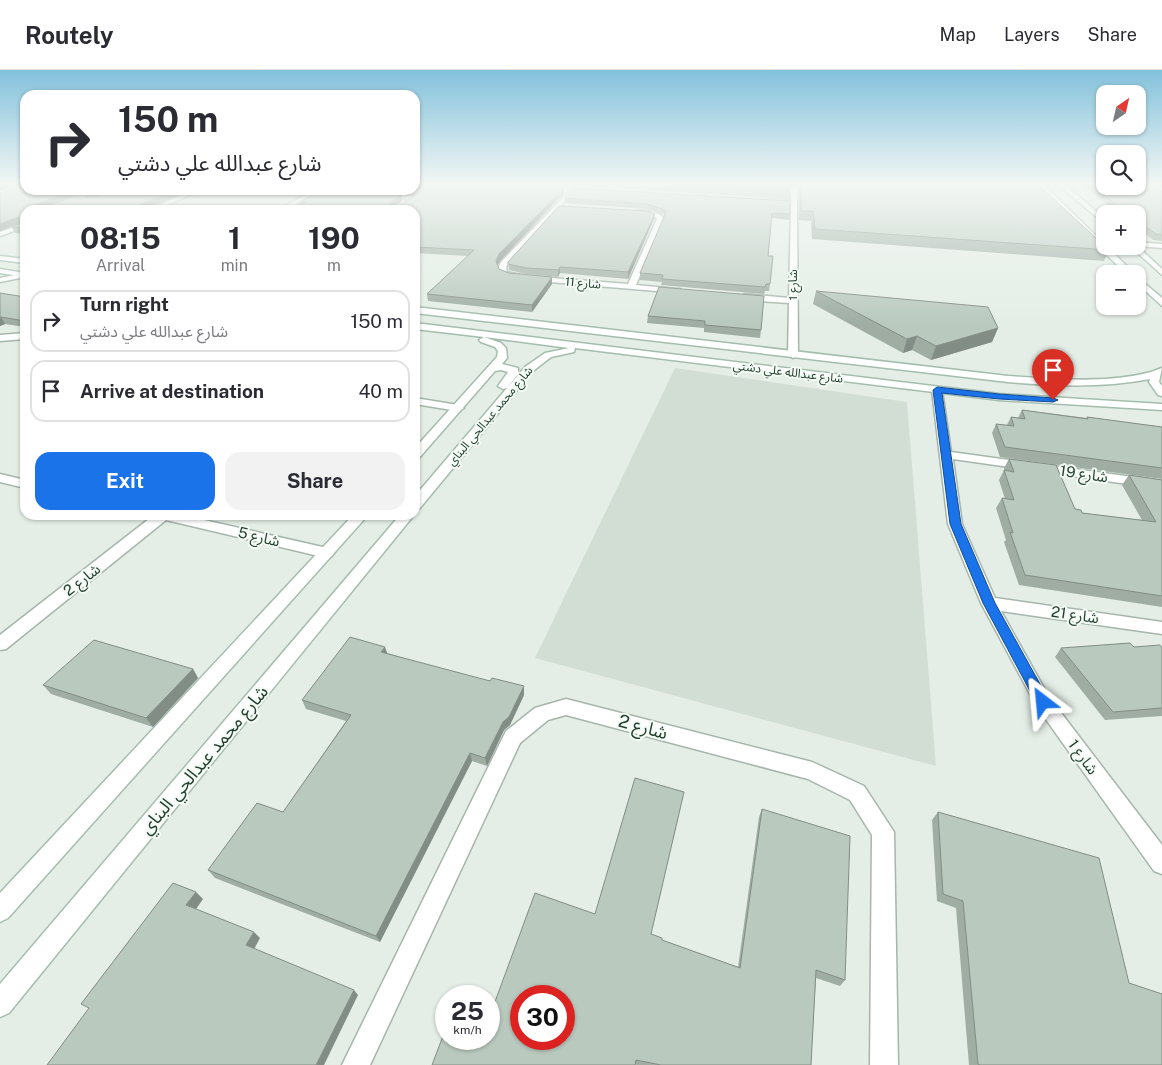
<!DOCTYPE html>
<meta charset="utf-8">
<style>
body{margin:0;font-family:"Public Sans","Noto Sans Arabic",sans-serif;background:#f2f2f3;color:#2b2b33;height:100vh;display:flex;flex-direction:column;font-size:19px;white-space:nowrap}
*{box-sizing:border-box;margin:0}
p{font-size:16px;color:#7c7c81}
.icon{flex:none;width:28px;height:28px;fill:none;stroke:currentColor;stroke-width:2;stroke-linecap:round;stroke-linejoin:round}
.map{position:relative;flex:1;overflow:hidden}
.panel{position:absolute;left:20px;top:135px;width:400px;height:315px;display:flex;flex-direction:column;background:#fff;border-radius:15px;box-shadow:0 1px 4px #0004}
.panel>*{flex:none}
.top-card{position:absolute;left:20px;top:20px;width:400px;height:105px;border-radius:15px;box-shadow:0 1px 4px #0004;background:#fff;color:#2b2b33;overflow:hidden}
.needle{width:32px;rotate:34deg}
.tools{position:absolute;left:1096px;top:15px;display:grid;gap:10px}
.tools a{display:grid;place-items:center;width:50px;height:50px;border-radius:10px;background:#fff;box-shadow:0 1px 4px #0004;font-size:25px}
.speed{position:absolute;left:435px;top:915px;display:flex;gap:10px;font-size:25px;font-weight:700;text-align:center}
.speed>*{display:grid;place-content:center;width:65px;height:65px;border-radius:50%;background:#fff;box-shadow:0 1px 4px #0004;line-height:1}
.speed small{font-size:12px;font-weight:400}
.speed .limit{border:8px solid #d22;background:#fff;color:#111}
.pin{position:absolute;display:grid;place-items:center;width:42px;height:42px;color:#fff;margin:-51px -21px;border-radius:50% 50% 50% 0;rotate:-45deg;box-shadow:0 0 5px #0007}
.pin .icon{rotate:45deg}
.me{position:absolute;width:55px;margin:-28px;rotate:331deg;stroke-linejoin:round;filter:drop-shadow(0 0 4px #0008)}
.turn{display:flex;align-items:center;gap:18px;height:105px;padding:0 15px;font-size:22px}
.turn .icon{width:65px;height:65px;stroke-width:2.5}
.turn b{display:block;font-size:35px;line-height:42px}
.eta{display:flex;justify-content:space-evenly;align-items:center;height:85px;text-align:center}
.eta b{font-size:30px;font-weight:700;line-height:35px}
.cta{display:flex;gap:10px;margin-top:auto;padding:10px 15px}
.cta a{flex:1;height:58px;border-radius:15px;background:#1a73e8;color:#fff;font-size:20px;font-weight:700;line-height:58px;text-align:center}
.cta a+a{background:#f2f2f3;color:#2b2b33}
ul{padding:0;list-style:none}
li{display:flex;align-items:center;gap:15px;height:62px;margin:0 10px 8px;padding:0 5px;border:2px solid #e1e1e2;border-radius:15px}
li div{flex:1}
li b{display:block;font-size:19px}
li em{font-style:normal}
header{display:flex;align-items:center;gap:30px;box-sizing:border-box;height:70px;padding:0 25px;background:#fff;border-bottom:1px solid #e1e1e2}
header strong{font-size:24px}
nav{display:flex;gap:28px;margin-inline-start:auto;font-size:18px}
.map>svg:first-child{display:block}
.built{fill:#d2ded4}
.lines{fill:none;stroke-linecap:round;stroke-linejoin:round}
.street-casing{stroke:#a6b6ab;stroke-width:3}
.secondary-casing{stroke:#a4bdad;stroke-width:3}
.street{fill:#fff;fill-rule:evenodd}
.secondary{fill:#fff;fill-rule:evenodd}
.wall{fill:#9fada3}
.shaded-wall{fill:#828d85}
.building{fill:#b9c9be;stroke:#828d85;fill-rule:evenodd}
.route{fill:#1a73e8;stroke:#114b97}
.labels{text-anchor:middle;stroke-width:4;stroke-linejoin:round;paint-order:stroke}
.far-street-label{font-size:12px;fill:#22402e;stroke:#f4faf5}
.street-label{font-size:15px;fill:#22402e;stroke:#f4faf5}
.near-street-label{font-size:18px;fill:#22402e;stroke:#f4faf5}
</style>
<header>
<strong>Routely</strong>
<nav><a>Map</a><a>Layers</a><a>Share</a></nav>
</header>
<div class="map">
<svg width="1162" height="995" viewBox="0 0 1162 995">
<rect width="100%" height="100%" fill="#e4eee6"/>
<g class="built">
<path d="M548 114H644L641 120Z"/>
<path d="M675 298 907 332 936 696 535 588Z"/>
</g>
<g class="lines">
<g class="street-casing">
<g id="street">
<path d="M710 114H716L713 127 710 129 707 127Z"/>
<path d="M791 114H797V133L798 285 793 288 788 285 789 233 745 230 741 227 745 224 789 228 791 135 766 131 769 129 791 131Z"/>
<path d="M573 117 575 120 507 195 506 198 507 202 526 206 628 214 657 149 653 146 631 142C640 138 657 141 664 148L636 215 677 219H680V223L526 210 510 208 501 205 498 198 501 192Z"/>
<path d="M194 120H202L155 140H147Z"/>
<path d="M303 120H336L343 122C336 126 327 121 319 123 304 127 293 140 277 140L311 122Z"/>
<path d="M380 123 414 126 417 128 414 130 378 126Z"/>
<path d="M1138 172 1162 174V178L1138 176Z"/>
<path d="M25 203V207L0 212V208Z"/>
<path d="M25 263V269L0 271V265Z"/>
<path d="M937 317 942 320 951 382 1162 411V419L953 389 962 454 995 528 1162 552V564L1001 541 1049 627 1162 775V804L1154 801 1037 637 981 533 948 454 932 320Z"/>
<path d="M415 328 458 335 464 338 458 341 415 334Z"/>
<path d="M0 404 25 410V418L0 412Z"/>
<path d="M154 445H182L327 478 332 480 334 483 332 486 327 488 166 450 6 579 0 580V565Z"/>
<path d="M566 629 812 692 864 716 894 762 898 995H870L872 765 850 730 808 709 566 645 548 650 520 673 370 995H342L506 661 535 638Z"/>
</g>
</g>
<g class="secondary-casing">
<g id="secondary">
<path d="M1036 114H1043L1135 204H1126Z"/>
<path d="M1057 114H1064L1105 149V154Z"/>
<path d="M25 153V157L0 166V162Z"/>
<path d="M1130 176H1137L1162 199V205Z"/>
<path d="M0 186 25 189V193L0 190Z"/>
<path d="M0 199 25 203V207L0 203Z"/>
<path d="M1138 208 1162 228V236L1138 214Z"/>
<path d="M415 237 1008 306C1055 309 1105 314 1151 302 1155 301 1158 299 1162 298L1159 312 1162 316V326L1158 325 1149 312 1150 309C1103 318 1056 316 1008 312L415 243Z"/>
<path d="M415 253 999 324 1162 334V340L999 330 575 278 574 282 551 287 533 301 420 438 415 439V426L525 297 545 283 569 278 484 267 501 273 506 278 507 288 502 294 518 298V304L507 318 503 319 498 316 508 302 501 300 495 301 419 388 415 389V378L497 287 498 281 495 277 481 272 479 270 484 267 415 259Z"/>
<path d="M353 445H368L8 848 0 852V823Z"/>
<path d="M400 445H414L9 943 0 947V914Z"/>
</g>
</g>
<use href="#street" class="street"/>
<use href="#secondary" class="secondary"/>
</g>
<g class="wall">
<path d="M648 114H791L789 129 648 120Z"/>
<path d="M799 114H1037L1109 180 1104 191 812 169 811 151 799 150Z"/>
<path d="M1081 114H1105L1162 121V171L1153 170 1138 158V144H1119Z"/>
<path d="M1155 114H1162V119Z"/>
<path d="M564 118V123L500 191 497 195 499 199 509 203 552 214 532 242 428 231 427 224 468 186 415 183V140L301 134V131L401 125 402 131 395 136Z"/>
<path d="M192 120 142 140H25V164L15 163 12 157 24 152 0 161V123L61 131Z"/>
<path d="M337 120H415L411 124Z"/>
<path d="M565 128 790 144 789 150 772 148 768 186 770 214 769 221H765L764 224 661 215 662 212 640 210V203L665 145 647 139 565 133Z"/>
<path d="M654 149 628 209 560 203 558 207 526 204 509 200 508 192Z"/>
<path d="M659 217 761 260 760 268 704 262V258L647 253 648 246Z"/>
<path d="M816 221 998 258 992 272 931 290 912 280 903 283 813 234Z"/>
<path d="M0 223 25 227V257L5 254 0 256Z"/>
<path d="M1022 340 1087 348V347L1162 357V409L1000 387 992 363 996 354 1007 355 1011 347 1018 348Z"/>
<path d="M1009 389 1075 439 1082 443 1142 450 1122 415 1129 405 1162 410V537L1019 515 1004 472 1006 470 996 438 1002 428 1005 429 999 410 1004 400 1005 401 1004 398Z"/>
<path d="M1134 577 1162 578V646L1105 650 1055 587 1061 578Z"/>
<path d="M387 583 524 625 510 655 504 660 487 696 472 691 380 872 215 808 208 800 283 742 346 651 306 639 302 630Z"/>
<path d="M193 599 198 608 153 657 51 624 43 615Z"/>
<path d="M762 739 845 910 840 916 816 908 811 995H637L489 969 651 864 662 870 738 897 759 747Z"/>
<path d="M938 742 1129 913 1162 995H969L956 838 937 831 932 750Z"/>
</g>
<g class="shaded-wall">
<path d="M3 114H24L0 121V115Z"/>
<path d="M418 114H426L411 124V120H415V116Z"/>
<path d="M564 118V123L500 191 496 197V191L499 184Z"/>
<path d="M74 120H90L39 140 35 135Z"/>
<path d="M96 120H112L88 129 85 127 86 124Z"/>
<path d="M177 120H192L142 140H126Z"/>
<path d="M401 125 402 131 390 140 389 134Z"/>
<path d="M655 144 654 149 628 209V202Z"/>
<path d="M21 146 24 151 0 161V154Z"/>
<path d="M560 197V203L558 207V200Z"/>
<path d="M552 207V214L532 242V235Z"/>
<path d="M1 247 5 254 0 256V248Z"/>
<path d="M998 258 992 272 931 290 936 276Z"/>
<path d="M917 266 912 280 903 283 907 269Z"/>
<path d="M385 577 388 585 381 582Z"/>
<path d="M193 599 198 608 153 657 146 648Z"/>
<path d="M524 616V625L510 655 504 660 487 696 485 688 503 652Z"/>
<path d="M470 683 472 691 380 872 376 866Z"/>
<path d="M196 822 203 829 194 842 186 835Z"/>
<path d="M254 862 260 868 253 881 246 875Z"/>
<path d="M354 920 358 925 324 995H316Z"/>
</g>
<g class="building">
<path d="M24 114H25V120H74L35 135 47 136 93 120H96L86 124 85 127 92 128 115 120H177L126 140H25V158L12 157 24 152V147L21 146 0 154V123L24 116Z"/>
<path d="M432 114H530L564 118 499 184 496 191 499 199 509 203 552 207 532 235 427 224 474 180 415 177V140H289L307 132 301 131 324 120 401 125 389 134 391 136H399Z"/>
<path d="M701 114H791V120Z"/>
<path d="M801 114H1037L1109 180 815 159 813 141H801Z"/>
<path d="M1090 114H1105V116H1138V114H1152L1162 121V165L1156 164 1138 151V144H1128Z"/>
<path d="M574 118 790 131V144L772 143 768 186H773L770 214H766L765 217 662 209 663 205 640 203 666 142 665 140 647 134 565 128Z"/>
<path d="M559 136 647 141 655 144 628 202 560 197 558 200 526 198 508 194V192Z"/>
<path d="M659 217 764 226 761 260 705 255V251L648 246Z"/>
<path d="M816 221 988 237 998 258 936 276 917 266 907 269Z"/>
<path d="M0 223 25 227V251L1 247 0 248Z"/>
<path d="M1022 340 1088 349 1087 347 1162 357V398L1005 377 996 354 1014 356 1011 347 1025 349Z"/>
<path d="M1009 389 1056 395 1075 439 1081 440 1082 443 1156 452 1129 405 1162 410V526L1025 505 1010 462 1013 463 1002 428 1014 430 1004 400 1014 402Z"/>
<path d="M350 567 385 577 381 582 490 611 492 608 524 616 509 647 503 652 485 688 470 683 376 866 208 800 257 733 283 742 351 645 302 630Z"/>
<path d="M94 570 193 599 146 648 43 615Z"/>
<path d="M1130 573 1134 577 1160 575 1162 578V638L1113 642 1061 578Z"/>
<path d="M635 708 684 722 651 864 662 868V870L740 898 762 739 850 766 845 910 816 900 811 995H661L636 990 635 995H432L446 958V969H489V948L535 823 595 844ZM521 926H564V969H521Z"/>
<path d="M938 742 1099 788 1129 913 1162 924V995H980L978 994 963 831 943 824Z"/>
<path d="M173 813 196 822 186 835 254 862 246 875 354 920 316 995H47L89 938 81 934Z"/>
</g>
<linearGradient id="sky" x2="0" y2="1"><stop stop-color="#82c1db"/><stop offset="0.45" stop-color="#f3f7f4"/><stop offset="1" stop-color="#f3f7f4" stop-opacity="0"/></linearGradient>
<rect width="1162" height="254" fill="url(#sky)"/>
<path class="route" d="M937 317 999 324 1053 328 1058 330 1053 332 999 329 942 323 961 454 995 533 1050 632 1048 636 1043 638 1038 636 983 533 950 454 933 320Z"/>
<g class="labels">
<g class="far-street-label">
<text transform="translate(583 213) rotate(5)" y="4">شارع 11</text>
<text transform="translate(793 215) rotate(-90)" y="4">شارع 1</text>
<text transform="translate(788 302) rotate(7)" y="4">شارع عبدالله علي دشتي</text>
<text transform="translate(490 346) rotate(-50)" y="4">شارع محمد عبدالحي البناي</text>
</g>
<g class="street-label">
<text transform="translate(1084 404) rotate(8)" y="5">شارع 19</text>
<text transform="translate(259 467) rotate(13)" y="5">شارع 5</text>
<text transform="translate(82 510) rotate(-38)" y="5">شارع 2</text>
<text transform="translate(1075 545) rotate(8)" y="5">شارع 21</text>
<text transform="translate(1083 687) rotate(54)" y="5">شارع 1</text>
</g>
<g class="near-street-label">
<text transform="translate(643 657) rotate(15)" y="6">شارع 2</text>
<text transform="translate(204 690) rotate(-50)" y="6">شارع محمد عبدالحي البناي</text>
</g>
</g>
</svg>
<div class="tools">
<a><svg class="needle" viewBox="-14 -14 28 28"><path d="M0-13l5 13h-10z" fill="#e53935"/><path d="M0 13l5-13h-10z" fill="#7c7c81"/></svg></a>
<a><svg class="icon" aria-label="search" viewBox="0 0 24 24"><circle cx="10" cy="10" r="6"/><path d="M15 15l6 6"/></svg></a>
<a>+</a>
<a>−</a>
</div>
<div class="speed"><div>25<small>km/h</small></div><div class="limit">30</div></div>
<div class="pin" style="left:1053px;top:330px;background:#d93025"><svg class="icon" aria-label="arrive" viewBox="0 0 24 24"><path d="M6 21V4h12l-3 4 3 4H6"/></svg></div>
<svg class="me" style="left:1043px;top:632px" viewBox="-20 -20 40 40"><path d="M0-17L14 15 0 8-14 15z" fill="#1a73e8" stroke="#fff" stroke-width="4"/></svg>
<div class="top-card">
<div class="turn"><svg class="icon" aria-label="right" viewBox="0 0 24 24"><path d="M7 20v-9h11M14 6l5 5-5 5"/></svg><div><b>150 m</b>شارع عبدالله علي دشتي</div></div>
</div>
<section class="panel">
<div class="eta">
<div><b>08:15</b><p>Arrival</p></div>
<div><b>1</b><p>min</p></div>
<div><b>190</b><p>m</p></div>
</div>
<ul>
<li><svg class="icon" aria-label="right" viewBox="0 0 24 24"><path d="M7 20v-9h11M14 6l5 5-5 5"/></svg><div><b>Turn right</b><p>شارع عبدالله علي دشتي</p></div><em>150 m</em></li>
<li><svg class="icon" aria-label="arrive" viewBox="0 0 24 24"><path d="M6 21V4h12l-3 4 3 4H6"/></svg><div><b>Arrive at destination</b></div><em>40 m</em></li>
</ul>
<div class="cta"><a>Exit</a><a>Share</a></div>
</section>
</div>
